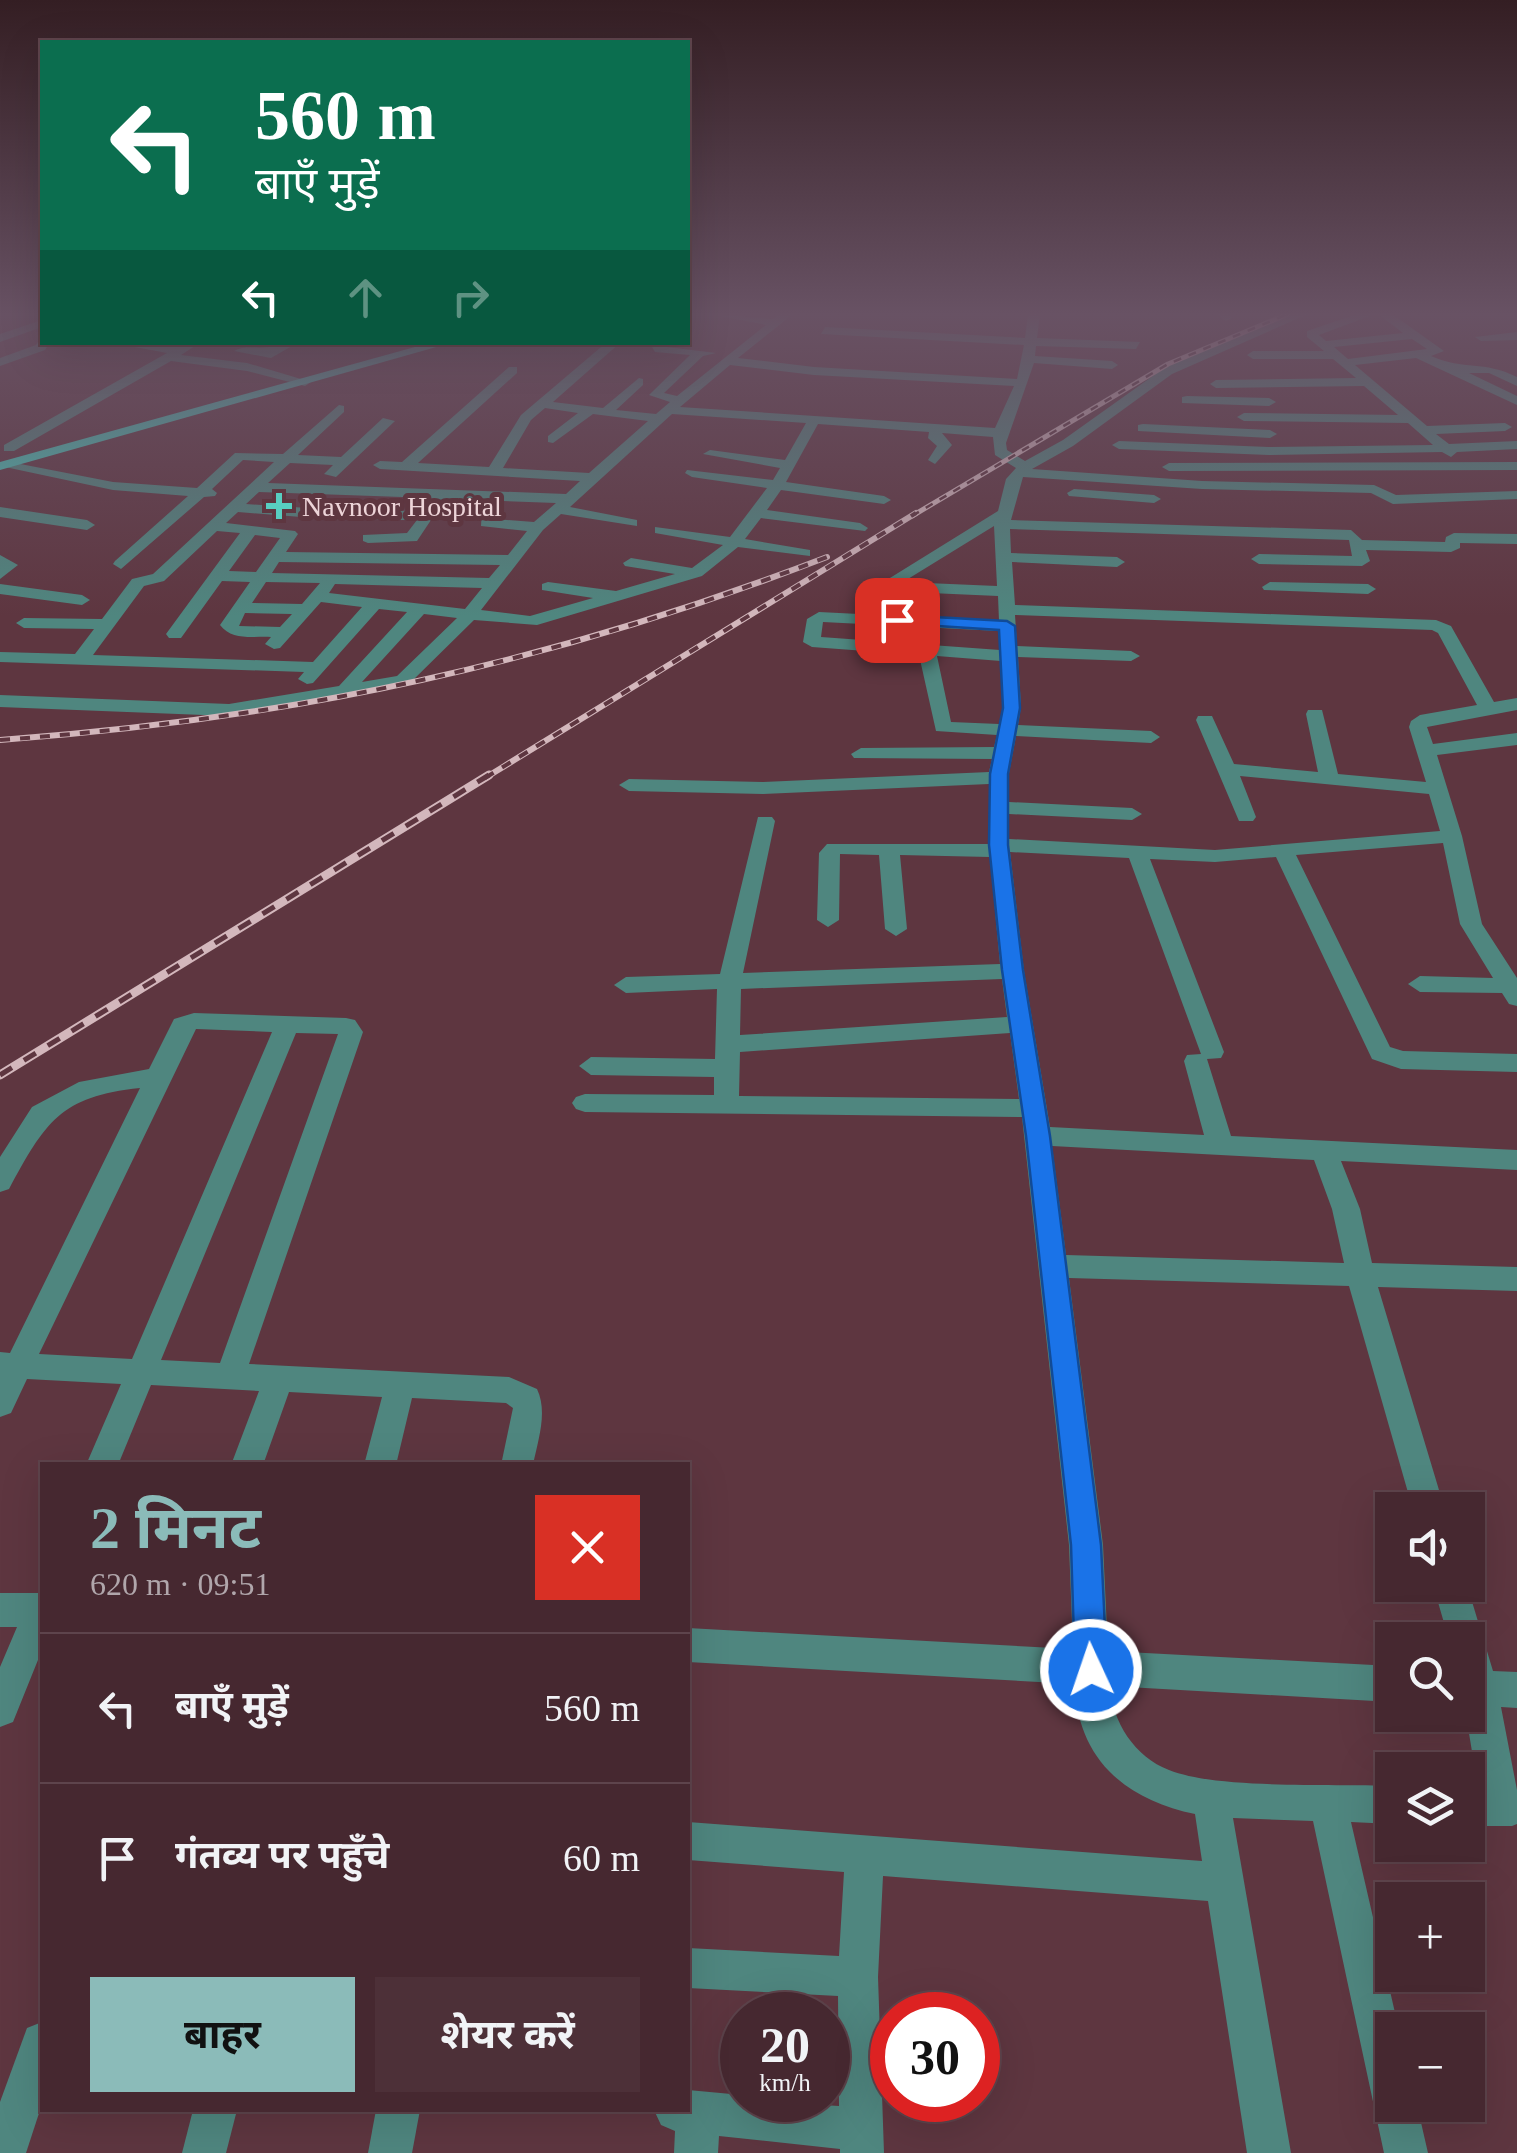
<!DOCTYPE html>
<html lang="hi">
<meta charset="utf-8">
<style>
body{margin:0;font-family:"Times New Roman","Noto Sans Devanagari",serif;background:#4d3038;color:#f1f3f6;height:100vh;display:flex;flex-direction:column;font-size:38px;white-space:nowrap}
*{box-sizing:border-box;margin:0}
p{font-size:32px;color:#b0a6ab}
.icon{flex:none;width:55px;height:55px;fill:none;stroke:currentColor;stroke-width:2;stroke-linecap:round;stroke-linejoin:round}
.map{position:relative;flex:1;overflow:hidden}
.panel{position:absolute;left:40px;top:1462px;width:650px;height:650px;display:flex;flex-direction:column;background:#462830;border-radius:0px;box-shadow:0 10px 40px #0002,0 0 0 2px #5e444c}
.panel>*{flex:none}
.guide{position:absolute;left:40px;top:40px;width:650px;height:305px;border-radius:0px;box-shadow:0 10px 40px #0002,0 0 0 2px #5e444c;background:#0b6e4f;color:#fff;overflow:hidden}
.controls{position:absolute;left:1375px;top:1492px;display:grid;gap:20px}
.controls a{display:grid;place-items:center;width:110px;height:110px;border-radius:0px;background:#462830;box-shadow:0 10px 40px #0002,0 0 0 2px #5e444c;font-size:50px}
.speed{position:absolute;left:720px;top:1992px;display:flex;gap:20px;font-size:50px;font-weight:700;text-align:center}
.speed>*{display:grid;place-content:center;width:130px;height:130px;border-radius:50%;background:#462830;box-shadow:0 10px 40px #0002,0 0 0 2px #5e444c;line-height:1}
.speed small{font-size:25px;font-weight:400}
.speed .limit{border:15px solid #d22;background:#fff;color:#111}
.pin{position:absolute;display:grid;place-items:center;width:85px;height:85px;color:#fff;margin:-42px;border-radius:20px;box-shadow:0 5px 15px #0006}
.me{position:absolute;width:110px;margin:-55px;rotate:357deg;stroke-linejoin:round;filter:drop-shadow(0 0 8px #0008)}
.turn{display:flex;align-items:center;gap:35px;height:210px;padding:0 50px;font-size:45px}
.turn .icon{width:130px;height:130px;stroke-width:2.5}
.turn b{display:block;font-size:70px;line-height:85px}
.lanes{display:flex;align-items:center;height:95px;padding:0 50px;background:#0003;justify-content:center;gap:50px;direction:ltr}
.lanes .off{opacity:.35}
.round{display:grid;place-items:center;flex:none;width:105px;height:105px;border-radius:0px;background:#4d3038}
.head{display:flex;align-items:center;justify-content:space-between;height:170px;padding:0 50px}
h1{font-size:60px;font-weight:700;line-height:75px;color:#8bbbb9}
.primary-button{display:flex;gap:20px;margin-top:auto;padding:20px 50px}
.primary-button a{flex:1;height:115px;border-radius:0px;background:#8bbbb9;color:#111;font-size:40px;font-weight:700;line-height:115px;text-align:center}
.primary-button a+a{background:#4d3038;color:#f1f3f6}
ul{padding:0;list-style:none}
li{display:flex;align-items:center;gap:30px;height:150px;padding:0 50px;border-top:2px solid #5e444c}
li div{flex:1}
li b{display:block;font-size:38px}
li em{font-style:normal}
.map>svg:first-child{display:block}
.lines{fill:none;stroke-linecap:round;stroke-linejoin:round}
.minor{fill:#4f867f;fill-rule:evenodd}
.major{fill:#46c6b8;fill-rule:evenodd}
.rail-far2-casing{stroke:#d3b7bc;stroke-width:5}
.rail-far1-casing{stroke:#d3b7bc;stroke-width:6}
.rail-casing{stroke:#d3b7bc;stroke-width:9}
.rail-far2{stroke:#5e3640;stroke-width:2.5;stroke-dasharray:8;stroke-linecap:butt}
.rail-far1{stroke:#5e3640;stroke-width:4;stroke-dasharray:10;stroke-linecap:butt}
.rail{stroke:#5e3640;stroke-width:5;stroke-dasharray:14;stroke-linecap:butt}
.route{fill:#1a73e8;stroke:#114b97;stroke-width:2.5}
.poi-dot{fill:#58cec1;stroke:#5e3640;stroke-width:4}
.labels{text-anchor:middle;stroke-width:10;stroke-linejoin:round;paint-order:stroke}
.far-poi-label{font-size:28px;fill:#edd4d8;stroke:#5e3640;text-anchor:start}
</style>
<div class="map">
<svg width="1517" height="2153" viewBox="0 0 1517 2153">
<rect width="100%" height="100%" fill="#5e3640"/>
<g class="lines">
<g class="minor">
<path d="M710 314 773 319 779 314H793L738 358 814 367 1017 379 1024 345 821 334 825 327 1025 338 1028 314H1040L1037 338 1140 342 1136 349 1036 346 1035 356 1112 361 1118 365 1112 369 1034 363 1006 443 1007 450 1025 461 1063 440 1164 368 1291 314H1308L1172 374 1073 446 1032 469 1202 481 1374 485 1396 495 1517 491V499L1393 504 1371 493 1202 489 1023 477 1011 520 1351 530 1362 540 1445 542 1446 537 1454 533 1517 534V544L1460 543V548L1451 552 1366 550 1370 561 1362 566 1259 564 1251 559 1259 554 1352 556 1349 540 1010 529 1011 553 1117 557 1125 562 1117 567 1012 562 1015 605 1436 620 1451 626 1494 702 1517 698V710L1427 727 1433 744 1517 733V745L1437 755 1462 836 1482 924 1517 978V1006L1509 1004 1502 993 1420 992 1408 984 1420 976 1493 978 1460 924 1443 843 1296 855 1390 1047 1403 1051 1517 1054V1072L1401 1069 1372 1059 1276 857 1215 862 1150 859 1224 1052 1221 1058 1207 1059 1231 1136 1517 1150V1170L1341 1161 1360 1209 1372 1263 1517 1267V1291L1378 1287 1445 1510H1413L1349 1286 1069 1278 1103 1545 1108 1651 1392 1666V1702L1110 1686C1112 1722 1135 1757 1169 1770 1219 1790 1334 1783 1392 1786V1824L1351 1822 1399 2030H1392V2105H1417L1428 2153H1384L1313 1821 1233 1818 1291 2153H1247L1208 1901 883 1876 878 1977 884 2153H840V2149L719 2136 718 2153H674L675 2131 661 2125 654 2110H688V2090L742 2095V2100L839 2106 838 1996 688 1988V1948L839 1956 844 1872 688 1860V1822L1202 1861 1195 1814C1126 1800 1077 1759 1075 1684L688 1662V1628L1073 1649 1069 1545 1022 1117 585 1112 576 1109 572 1103 576 1097 585 1094 714 1095V1077L591 1075 579 1066 591 1057 715 1059 717 989 626 993 614 985 626 977 720 974 758 817H772L775 821 743 973 1000 964 990 857 900 855 907 929 896 936 885 929 879 855 840 854 839 920 828 927 817 920 819 853 827 844H989V784L763 794 629 791 619 785 629 779 763 782 989 772 992 759 854 758 851 754 861 748 994 747 997 735 936 731 919 655 812 647 803 642 807 619 819 612 999 621 998 596 885 591 877 586 998 511 1006 479 1016 468 995 455 993 437 942 433 952 445 935 464 928 460 937 446 928 438 929 432 818 424 786 482 884 496 891 500 884 504 781 490 767 510 860 523 868 528 865 531 761 518 745 539 810 550V556L738 547 702 576 537 625 474 620 409 684 343 697 229 716 0 707V695L229 704 339 686 407 612 379 609 313 683 307 684 298 679 304 672 0 662V652L75 654 94 629 24 628 16 623 24 618 102 619 132 579 153 574 274 462 243 460 212 489 217 493 215 496 204 497 121 569 113 564 115 561 188 496 113 490 5 467V461L113 482 197 488 235 453 283 454 339 405 344 406V412L298 455 341 457 383 418 395 421 336 477 324 474 333 465 290 463 268 483 566 494 580 481 380 469 373 465 380 461 402 462 509 367H517V373L418 463 489 467 521 415 607 342H621L553 402 603 408 639 378 643 379V385L616 410 656 414 670 402 649 395 690 355 655 352 651 345 716 353 703 356 664 393 677 396 766 325ZM730 365 814 375 1014 386 995 428 680 407ZM545 408 578 413 548 436V442L553 443 593 414 648 421 589 473 503 468 531 420ZM672 414 806 423 785 460 710 450 703 454 780 468 773 480 687 470 685 473 692 477 767 488 730 537 655 527V533L723 545 692 568 631 558 623 563 625 566 675 574 616 591 548 582 542 584V590L593 598 530 616 481 610 543 530 561 514 637 526V520L570 507ZM259 492 431 498 423 510 374 512V518L379 520H417L407 533 363 535V541L368 543 417 541 445 499 556 503 534 522 494 519 492 509H482L481 526 527 531 508 555 286 552 298 534 295 531 226 523 238 512 339 520 347 515 339 510 246 504ZM994 526 997 586 903 582ZM217 531 240 533 166 634 169 638H181L222 581 250 582 220 625C232 641 252 636 271 637L265 644 274 649 280 648 321 602 362 607 313 662 93 655 144 586 164 581ZM255 535 280 538 256 572 229 571ZM279 562 500 565 489 578 272 573ZM266 582 320 583 302 604 252 603ZM335 584 482 588 465 609 329 593ZM245 613 292 614 280 627 239 626ZM424 614 457 618 397 676 362 682ZM1015 615 1432 630 1438 633 1477 705 1420 715 1411 721 1409 727 1426 782 1338 774 1322 710H1308L1306 714 1318 772 1234 764 1212 716H1198L1196 720 1239 821H1253L1256 817 1240 776 1429 794 1440 831 1215 850 1009 839V814L1132 820 1142 814 1132 808 1009 802V773L1016 736 1151 743 1160 737 1151 731 1018 725 1021 707 1018 657 1131 661 1140 656 1131 651 1017 646ZM823 622 999 631 1000 650 821 637ZM937 656 1001 661 1003 707 999 724 951 722ZM1010 852 1129 858 1201 1054 1187 1055 1184 1061 1204 1135 1050 1127 1024 971ZM1002 979 1007 1017 740 1035 741 989ZM1010 1033 1019 1099 739 1096 740 1052ZM1052 1146 1314 1160 1332 1209 1344 1263 1066 1255Z"/>
<path d="M1216 314H1229L1232 318 1226 321Z"/>
<path d="M1357 314H1375L1319 335 1326 341 1403 333 1378 314H1392L1444 351 1431 356C1465 371 1483 360 1517 377V386L1489 373H1469L1517 396V405L1416 358 1355 365 1427 426 1505 423 1512 427 1505 431 1436 434 1449 444 1517 441V449L1457 452 1451 457 1442 452 1269 455 1119 449 1112 445 1119 441 1269 447 1433 445 1408 423 1244 421 1237 417 1244 413 1398 415 1364 386 1216 388 1210 384 1216 380 1356 378 1333 359H1253L1247 355 1253 351H1324L1307 337V331ZM1412 339 1427 349 1348 359 1334 347Z"/>
<path d="M42 320V327L0 342V334Z"/>
<path d="M1517 332V340L1481 341 1475 337Z"/>
<path d="M40 339 50 342 45 350 0 366V358L36 345Z"/>
<path d="M108 342 177 347 201 342 181 355 247 363 311 382 305 386 247 371 171 361 14 451H4V445L167 353Z"/>
<path d="M283 342H299L271 358 234 351C248 343 264 353 283 342Z"/>
<path d="M1187 396 1269 398 1276 402 1269 406 1182 403V397Z"/>
<path d="M1143 424 1270 430 1277 434 1270 438 1138 431V425Z"/>
<path d="M1517 462V470L1169 471 1162 467 1169 463Z"/>
<path d="M1074 489 1154 495 1161 499 1154 503 1069 496 1067 493Z"/>
<path d="M0 507 87 520 95 525 87 530 0 517Z"/>
<path d="M0 555 18 565 0 579Z"/>
<path d="M1270 582 1368 584 1376 589 1368 594 1264 590 1262 587Z"/>
<path d="M0 584 82 595 90 600 82 605 0 594Z"/>
<path d="M194 1013 346 1018 355 1020 363 1032 249 1364 509 1377 537 1389C548 1412 538 1440 533 1465H501L513 1408 506 1403 412 1398 396 1465H364L382 1397 289 1392 263 1465H231L259 1391 151 1385 118 1465H86L121 1384 27 1379 11 1413 0 1417V1352L10 1353 140 1088C60 1096 45 1123 9 1189L0 1192V1157L32 1107 79 1082 149 1069 174 1019ZM196 1029 272 1032 132 1359 39 1354ZM296 1033 338 1034 220 1363 161 1360Z"/>
<path d="M1433 1585H1467L1493 1671 1517 1672V1708L1501 1707 1517 1790V1824L1512 1826H1468V1788H1478L1466 1715 1468 1640H1449Z"/>
<path d="M0 1593H42V1650L13 1722 0 1727V1667L17 1627H0Z"/>
<path d="M42 2022V2104L26 2153H0V2102L27 2028Z"/>
<path d="M193 2110H237L226 2153H182Z"/>
<path d="M376 2110H420L412 2153H368Z"/>
</g>
<path class="major" d="M433 342H454L0 470V462Z"/>
<g class="rail-far2-casing">
<path id="rail-far2" d="M912 516 1168 364 1288 314"/>
</g>
<g class="rail-far1-casing">
<g id="rail-far1">
<path d="M0 740C296 718 549 664 827 557"/>
<path d="M485 778 916 513"/>
</g>
</g>
<g class="rail-casing">
<path id="rail" d="M0 1075 489 775"/>
</g>
<use href="#rail-far2" class="rail-far2"/>
<use href="#rail-far1" class="rail-far1"/>
<use href="#rail" class="rail"/>
</g>
<linearGradient id="sky" x2="0" y2="1"><stop stop-color="#341e23"/><stop offset="0.51" stop-color="#685264"/><stop offset="1" stop-color="#685264" stop-opacity="0"/></linearGradient>
<rect width="1517" height="616" fill="url(#sky)"/>
<path class="route" d="M897 615 1007 621 1015 626 1020 708 1008 774V845L1023 970 1050 1136 1101 1545 1107 1670 1102 1682 1091 1686 1080 1682 1075 1670 1071 1545 1026 1136 1002 970 989 845 990 774 1003 708 999 630 891 623V617Z"/>
<path class="poi-dot" d="M274 491h10v10h10v10h-10v10h-10v-10h-10v-10h10z"/>
<g class="labels">
<g class="far-poi-label">
<text x="302" y="516">Navnoor Hospital</text>
</g>
</g>
</svg>
<div class="controls">
<a><svg class="icon" aria-label="sound" viewBox="0 0 24 24"><path d="M4 9h4l5-4v14l-5-4H4zM17 9q2 3 0 6"/></svg></a>
<a><svg class="icon" aria-label="search" viewBox="0 0 24 24"><circle cx="10" cy="10" r="6"/><path d="M15 15l6 6"/></svg></a>
<a><svg class="icon" aria-label="layers" viewBox="0 0 24 24"><path d="M12 4l9 5-9 5-9-5zM3 14l9 5 9-5"/></svg></a>
<a>+</a>
<a>−</a>
</div>
<div class="speed"><div>20<small>km/h</small></div><div class="limit">30</div></div>
<div class="pin" style="left:897px;top:620px;background:#d93025"><svg class="icon" aria-label="arrive" viewBox="0 0 24 24"><path d="M6 21V4h12l-3 4 3 4H6"/></svg></div>
<svg class="me" style="left:1091px;top:1670px" viewBox="-20 -20 40 40"><circle r="17" fill="#1a73e8" stroke="#fff" stroke-width="3"/><path d="M0-11L8 9 0 5-8 9z" fill="#fff"/></svg>
<div class="guide">
<div class="turn"><svg class="icon" aria-label="left" viewBox="0 0 24 24"><path d="M17 20v-9H6M10 6l-5 5 5 5"/></svg><div><b>560 m</b>बाएँ मुड़ें</div></div>
<div class="lanes"><svg class="icon" aria-label="left" viewBox="0 0 24 24"><path d="M17 20v-9H6M10 6l-5 5 5 5"/></svg><svg class="icon off" aria-label="ahead" viewBox="0 0 24 24"><path d="M12 20V5M6 11l6-6 6 6"/></svg><svg class="icon off" aria-label="right" viewBox="0 0 24 24"><path d="M7 20v-9h11M14 6l5 5-5 5"/></svg></div>
</div>
<section class="panel">
<div class="head"><div><h1>2 मिनट</h1><p>620 m · 09:51</p></div><a class="round" style="background:#d93025;color:#fff"><svg class="icon" aria-label="close" viewBox="0 0 24 24"><path d="M6 6l12 12M18 6L6 18"/></svg></a></div>
<ul>
<li><svg class="icon" aria-label="left" viewBox="0 0 24 24"><path d="M17 20v-9H6M10 6l-5 5 5 5"/></svg><div><b>बाएँ मुड़ें</b></div><em>560 m</em></li>
<li><svg class="icon" aria-label="arrive" viewBox="0 0 24 24"><path d="M6 21V4h12l-3 4 3 4H6"/></svg><div><b>गंतव्य पर पहुँचे</b></div><em>60 m</em></li>
</ul>
<div class="primary-button"><a>बाहर</a><a>शेयर करें</a></div>
</section>
</div>
